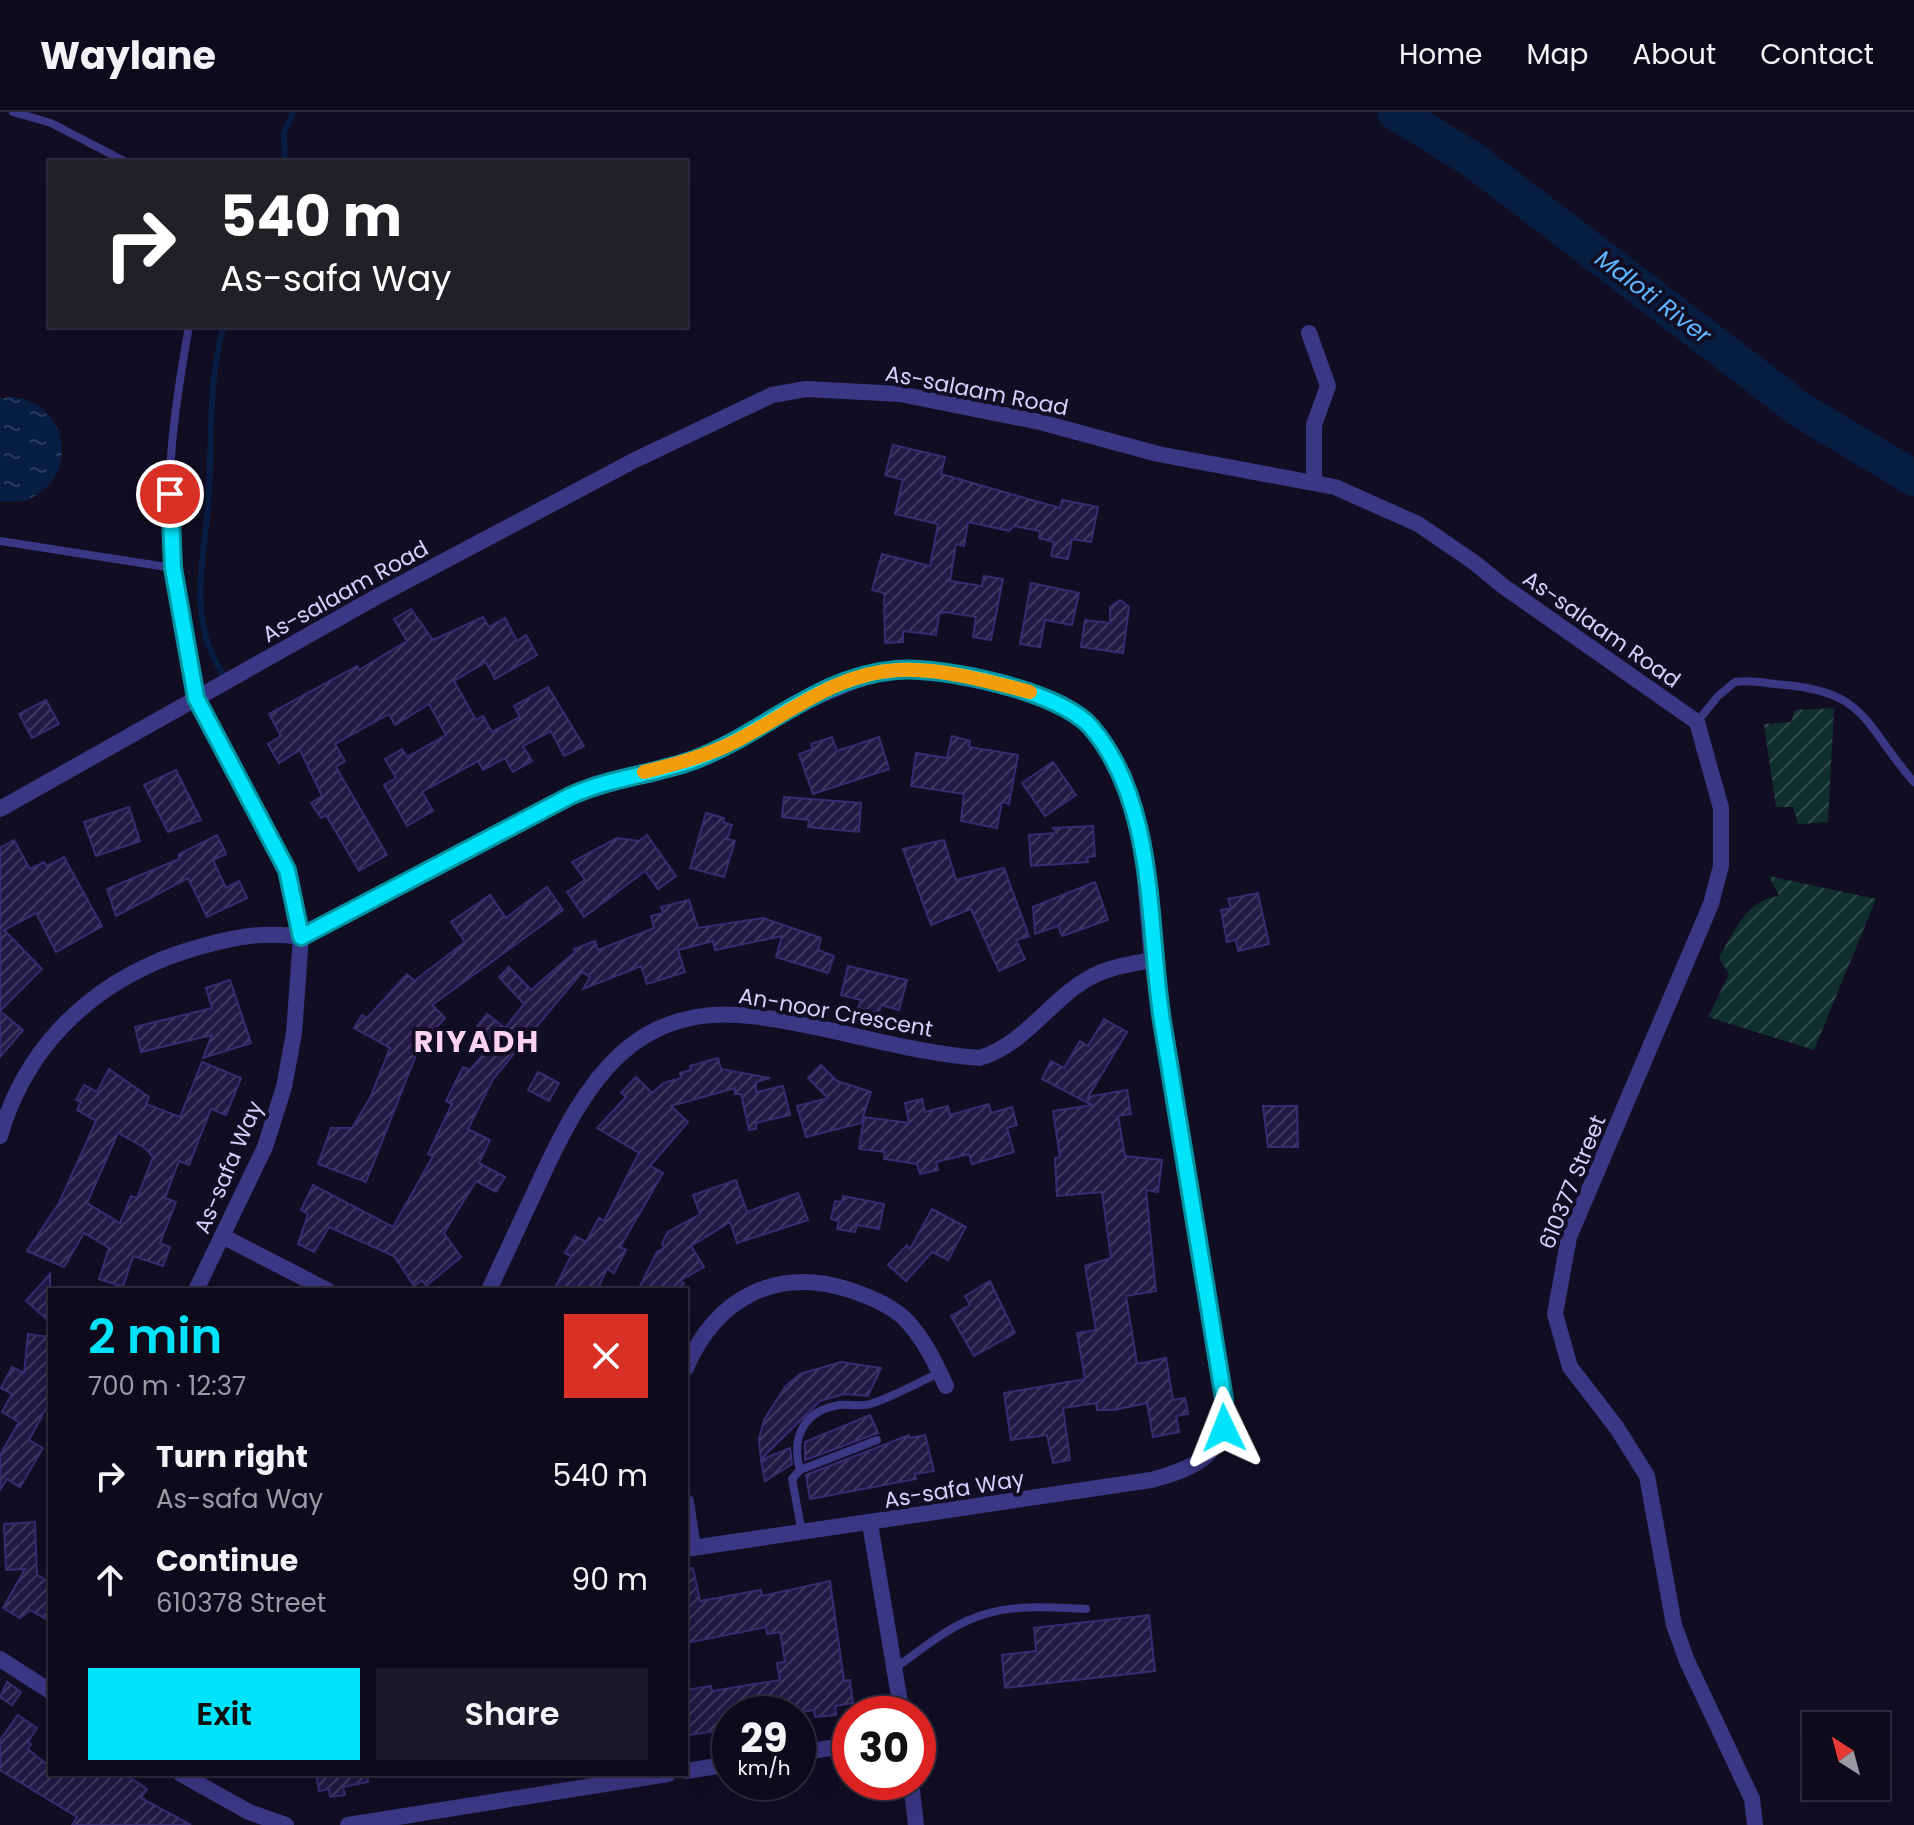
<!DOCTYPE html>
<meta charset="utf-8">
<style>
body{margin:0;font-family:Poppins,sans-serif;background:#1b1828;color:#f1f3f6;height:100vh;display:flex;flex-direction:column;font-size:30px;white-space:nowrap}
*{box-sizing:border-box;margin:0}
p{font-size:26px;color:#9a9aa3}
.icon{flex:none;width:44px;height:44px;fill:none;stroke:currentColor;stroke-width:2;stroke-linecap:round;stroke-linejoin:round}
.map{position:relative;flex:1;overflow:hidden}
.panel{position:absolute;left:48px;top:1176px;width:640px;height:488px;display:flex;flex-direction:column;background:#0d0a1b;border-radius:0px;box-shadow:0 8px 32px #0002,0 0 0 2px #2d2b3a}
.panel>*{flex:none}
.banner{position:absolute;left:48px;top:48px;width:640px;height:168px;border-radius:0px;box-shadow:0 8px 32px #0002,0 0 0 2px #2d2b3a;background:#202124;color:#fff;overflow:hidden}
.needle{width:52px;rotate:324deg}
.controls{position:absolute;left:1802px;top:1600px;display:grid;gap:16px}
.controls a{display:grid;place-items:center;width:88px;height:88px;border-radius:0px;background:#0d0a1b;box-shadow:0 8px 32px #0002,0 0 0 2px #2d2b3a;font-size:40px}
.speed{position:absolute;left:712px;top:1584px;display:flex;gap:16px;font-size:40px;font-weight:700;text-align:center}
.speed>*{display:grid;place-content:center;width:104px;height:104px;border-radius:50%;background:#0d0a1b;box-shadow:0 8px 32px #0002,0 0 0 2px #2d2b3a;line-height:1}
.speed small{font-size:20px;font-weight:400}
.speed .limit{border:12px solid #d22;background:#fff;color:#111}
.pin{position:absolute;display:grid;place-items:center;width:68px;height:68px;color:#fff;margin:-34px;border:4px solid #fff;border-radius:50%;box-shadow:0 2px 8px #0007}
.me{position:absolute;width:88px;margin:-44px;rotate:358deg;stroke-linejoin:round;filter:drop-shadow(0 0 6px #0008)}
.turn{display:flex;align-items:center;gap:28px;height:168px;padding:0 40px;font-size:36px}
.turn .icon{width:104px;height:104px;stroke-width:2.5}
.turn b{display:block;font-size:56px;line-height:68px}
.round{display:grid;place-items:center;flex:none;width:84px;height:84px;border-radius:0px;background:#1b1828}
.headline{display:flex;align-items:center;justify-content:space-between;height:136px;padding:0 40px}
h1{font-size:48px;font-weight:600;line-height:60px;color:#00e3fb}
.action{display:flex;gap:16px;margin-top:auto;padding:16px 40px}
.action a{flex:1;height:92px;border-radius:0px;background:#00e3fb;color:#111;font-size:32px;font-weight:600;line-height:92px;text-align:center}
.action a+a{background:#1b1828;color:#f1f3f6}
ul{padding:0;list-style:none}
li{display:flex;align-items:center;gap:24px;height:104px;padding:0 40px}
li div{flex:1}
li b{display:block;font-size:30px}
li em{font-style:normal}
header{display:flex;align-items:center;gap:48px;box-sizing:border-box;height:112px;padding:0 40px;background:#0d0a1b;border-bottom:2px solid #2d2b3a}
header strong{font-size:38px}
nav{display:flex;gap:44px;margin-inline-start:auto;font-size:28px}
.map>svg:first-child{display:block}
.garden{fill:url(#garden-furrows)}
.water{fill:url(#water-ripples)}
.lines{fill:none;stroke-linecap:round;stroke-linejoin:round}
.stream{stroke:#081d42;stroke-width:6}
.river{stroke:#081d42;stroke-width:36}
.building{fill:url(#building-hatch);stroke:#382b72;stroke-width:2;fill-rule:evenodd}
.lane{stroke:#3a3784;stroke-width:8}
.street{stroke:#3a3784;stroke-width:16}
.route-casing{stroke:#0094a3;stroke-width:20}
.route{stroke:#00e3fb;stroke-width:14}
.slow{stroke:#f59e0b;stroke-width:14}
.labels{text-anchor:middle;stroke-width:8;stroke-linejoin:round;paint-order:stroke}
.street-label{font-size:22px;fill:#d6d0ff;stroke:#110e24}
.water-label{font-size:24px;font-style:italic;fill:#5eb5ff;stroke:#110e24}
.district-label{font-size:30px;font-weight:bold;letter-spacing:2px;fill:#ffd2ef;stroke:#110e24}
</style>
<header>
<strong>Waylane</strong>
<nav><a>Home</a><a>Map</a><a>About</a><a>Contact</a></nav>
</header>
<div class="map">
<svg width="1914" height="1713" viewBox="0 0 1914 1713">
<defs>
<pattern id="garden-furrows" width="10" height="10" patternUnits="userSpaceOnUse" patternTransform="scale(2)"><rect width="10" height="10" fill="#102e2d"/><path d="M-1 1l2-2M0 10L10 0M9 11l2-2" fill="none" stroke="#324b4c"/></pattern>
<pattern id="water-ripples" width="26" height="14" patternUnits="userSpaceOnUse" patternTransform="scale(2)"><rect width="26" height="14" fill="#081d42"/><path d="M2 4q2-2 4 0t4 0M15 11q2-2 4 0t4 0" fill="none" stroke="#2b3d5e"/></pattern>
<pattern id="building-hatch" width="6" height="6" patternUnits="userSpaceOnUse" patternTransform="scale(2)"><rect width="6" height="6" fill="#221945"/><path d="M-1 1l2-2M0 6l6-6M5 7l2-2" fill="none" stroke="#413961"/></pattern>
</defs>
<rect width="100%" height="100%" fill="#110e24"/>
<g class="garden">
<path d="M1834 596 1828 710 1798 712 1793 695H1776L1764 612 1791 610 1795 598Z"/>
<path d="M1769 764 1876 787 1814 938 1708 905 1729 862 1719 846C1733 821 1747 787 1779 784Z"/>
</g>
<path class="water" d="M15 285C87 299 71 400 0 389V286Z"/>
<g class="lines">
<g class="stream">
<path d="M285 50 284 21 293 0"/>
<path d="M223 562C184 505 207 440 209 378 212 323 208 267 224 214"/>
</g>
<path class="river" d="M1395 0 1473 48 1802 299 1914 366"/>
</g>
<g class="building">
<path d="M893 333 945 345 941 362 1060 396 1062 388 1098 395 1091 430 1072 427 1068 447 1051 444 1054 430 1039 426 1040 419 1014 414 1009 419 968 410 964 434 956 432 950 469 982 474 984 464 1003 467 991 528 973 525 976 505 945 500 939 502 936 523 903 519V530L885 531 884 481 872 478 882 442 930 454 938 412 895 402 903 368 885 363Z"/>
<path d="M1031 471 1079 481 1072 513 1045 508 1040 535 1020 532Z"/>
<path d="M1120 488 1129 495 1123 541 1081 535 1085 508 1110 511V495Z"/>
<path d="M411 497 433 528 483 505 489 515 505 506 517 529 526 523 537 543 495 567 486 550 454 569 476 608 483 604 492 620 520 605 514 594 548 575 584 634 564 644 551 619 523 634 532 649 513 660 505 646 483 658 478 649 422 680 433 699 407 714 384 673 396 666 385 647 402 637 407 645 446 623 429 592 395 613 389 602 335 632 345 649 336 655 387 743 359 759 326 703 321 706 311 691 322 684 300 638 279 651 268 632 281 624 269 602 357 554 359 558 407 529 394 507Z"/>
<path d="M46 588 59 612 32 626 19 602Z"/>
<path d="M952 624 970 629 969 635 1018 643 1009 692 1002 690 997 716 961 709 964 682 911 674 916 641 947 646Z"/>
<path d="M832 625 837 639 879 625 889 657 813 682 799 642 813 637 811 632Z"/>
<path d="M1053 650 1076 683 1045 704 1022 671Z"/>
<path d="M176 658 201 708 168 720 144 673Z"/>
<path d="M784 685 861 691 859 720 808 715 809 708 782 705Z"/>
<path d="M129 695 140 729 96 744 84 710Z"/>
<path d="M706 701 724 706 723 710 732 713 727 727 735 729 724 765 690 756Z"/>
<path d="M1093 714 1095 744 1087 745 1088 750 1031 754 1029 723 1057 721 1053 716Z"/>
<path d="M217 723 226 742 213 748 226 776 239 769 247 786 207 805 188 766 116 804 107 777 179 747V742Z"/>
<path d="M647 723 676 764 658 777 645 759 584 805 567 780 585 768 572 750 617 726 639 729Z"/>
<path d="M14 728 30 757 44 750 47 754 64 745 102 814 56 840 36 801 4 818 42 857 0 899V736Z"/>
<path d="M944 728 956 768 1004 756 1029 824 1016 828 1025 847 999 859 971 797 931 813 903 737Z"/>
<path d="M1095 770 1108 808 1062 824 1058 814 1035 822 1033 795Z"/>
<path d="M547 775 563 798 432 893 445 906 420 933 366 1070 318 1052 331 1016H352L370 986 390 936 354 916 362 903 367 906 407 862 414 869 465 830 451 810 490 783 506 806Z"/>
<path d="M1258 781 1269 832 1238 839 1236 828 1227 830 1221 798 1231 796 1228 787Z"/>
<path d="M689 788 698 816 763 806 821 826 818 838 834 844 828 861 776 845 782 824 715 838 713 829 678 838 685 860 647 872 641 854 583 877 590 865 582 860 493 967 468 1017 490 1028 479 1051 505 1065 496 1080 476 1069 444 1121 461 1145 426 1174 422 1168 414 1174 394 1144 329 1115 314 1140 298 1132 308 1102 301 1098 313 1073 393 1115 433 1044 428 1042 452 992 446 989 463 955 470 958 492 932 474 918 487 902 505 916 524 892 499 865 509 855 531 878 575 840 574 837 595 829 598 838 654 816 651 804 663 801 661 795Z"/>
<path d="M848 854 907 868 899 898 881 893 879 901 858 896 861 888 841 883Z"/>
<path d="M230 868 251 931 203 946 212 923 141 940 135 915 212 896 206 876Z"/>
<path d="M0 899 23 918 0 945Z"/>
<path d="M1104 907 1127 920 1088 985 1127 978 1131 1002 1118 1004 1125 1044 1162 1048 1158 1080 1146 1078 1156 1179 1126 1184 1137 1252 1166 1246 1173 1288 1185 1286 1188 1302 1176 1304 1179 1320 1153 1325 1147 1291 1114 1298H1097L1096 1291 1063 1296 1070 1348 1053 1351 1047 1323 1011 1328 1004 1281 1085 1267 1077 1221 1096 1218 1085 1154 1111 1146 1102 1080 1057 1084 1055 1046 1060 1045 1053 999 1092 993 1042 967 1051 949 1064 956 1080 929 1088 934Z"/>
<path d="M718 946 721 957 770 966 756 970V980L783 974 790 1003 756 1011V1017L749 1018 741 982H735V976L671 994 688 1010 650 1054 663 1061 620 1135 626 1138 614 1161 607 1157 597 1178H554L571 1144 565 1141 575 1124 586 1130 599 1106 604 1109 639 1041 597 1016 626 985 621 981 636 965 652 981 664 971 681 966 680 961 691 958 690 954Z"/>
<path d="M202 950 241 966 226 1003 211 997 189 1053 179 1049 165 1086 176 1090 160 1131 170 1135 163 1154 133 1144 123 1175 99 1167 109 1136 84 1121 64 1155 27 1139 59 1091 96 1009 77 998 81 990 76 988 84 973 97 980 109 957 149 985 146 992 180 1005ZM118 1021 145 1036 153 1045 137 1086 131 1084 120 1111 87 1091Z"/>
<path d="M821 953 837 969 871 980 861 1011 806 1025 797 994 828 986 808 966Z"/>
<path d="M538 960 559 971 549 989 528 978Z"/>
<path d="M922 987 925 1000 948 994 950 1003 989 992 991 1001 1012 995 1017 1013 1007 1016 1014 1040 972 1052 969 1042 936 1050 938 1058 920 1062 917 1052 884 1047 885 1040 859 1037 864 1005 909 1011 905 991Z"/>
<path d="M1263 994H1297L1298 1035H1268Z"/>
<path d="M736 1068 747 1100 798 1081 808 1108 737 1131 730 1110 691 1134 704 1155 681 1168 684 1172 673 1178H638L657 1140 664 1136 662 1131 668 1120 700 1102 693 1083Z"/>
<path d="M843 1084 884 1092 879 1117 857 1113 855 1120 837 1117 839 1109 831 1107 835 1089 842 1090Z"/>
<path d="M932 1097 966 1115 948 1148 932 1140 906 1169 888 1153 907 1133 910 1137Z"/>
<path d="M50 1162V1210L26 1189Z"/>
<path d="M990 1169 1015 1221 974 1244 951 1204 970 1193 965 1184Z"/>
<path d="M28 1222 50 1225V1289L29 1328 43 1336 20 1375 7 1367 0 1378V1343L19 1310 2 1300 12 1282 1 1276 12 1255 24 1261Z"/>
<path d="M841 1250 881 1256 868 1284 844 1282 820 1289 761 1347 759 1327 764 1308 785 1275 800 1262Z"/>
<path d="M870 1303 878 1321 805 1348V1330Z"/>
<path d="M909 1323 910 1326 925 1323 934 1359 915 1362 916 1367 810 1387 806 1363Z"/>
<path d="M790 1336 792 1352 765 1369 761 1348Z"/>
<path d="M35 1410 37 1463 50 1470V1509L30 1498 20 1506 3 1496 25 1457 6 1458 4 1412Z"/>
<path d="M693 1456 700 1489 761 1478 762 1484 830 1469 844 1569 850 1568 853 1591 835 1594 836 1603 815 1605 814 1598 789 1602H730V1617L688 1623 686 1578 711 1574 712 1579 780 1568 777 1551 785 1550 780 1520 767 1522 766 1515 686 1531V1457Z"/>
<path d="M1149 1503 1155 1559 1005 1576 1002 1543 1036 1539 1034 1516Z"/>
<path d="M7 1570 21 1580 12 1593 0 1585Z"/>
<path d="M18 1603 37 1616 28 1630 31 1632 28 1637 50 1655V1662H125L147 1677 141 1686 191 1713H72L77 1705 0 1658V1628Z"/>
<path d="M316 1662H367L368 1670 343 1675 345 1683 330 1685 329 1677 319 1679Z"/>
</g>
<g class="lines">
<g class="lane">
<path d="M13 0 51 11 126 50"/>
<path d="M189 214C178 276 168 340 169 403 170 465 185 526 196 586"/>
<path d="M0 429 173 456"/>
<path d="M1697 610 1718 584 1735 570C1751 567 1769 572 1785 573 1868 580 1865 615 1914 670"/>
<path d="M800 1358 877 1328"/>
<path d="M802 1421 792 1367 800 1358C791 1326 803 1299 839 1293 849 1292 860 1295 870 1292 893 1285 917 1271 939 1261"/>
<path d="M895 1556C918 1540 943 1519 969 1508 1005 1491 1047 1495 1086 1497"/>
</g>
<g class="street">
<path d="M1309 221 1328 274 1314 313V370"/>
<path d="M0 697 378 484 635 348 772 283 806 277 900 282 1040 310 1158 342 1335 375 1418 412 1475 451 1503 474 1697 610 1721 696V754L1711 792 1569 1125 1555 1202 1570 1255 1617 1316 1647 1364 1674 1513 1687 1549 1752 1687 1755 1713"/>
<path d="M0 1024C28 927 102 862 199 835 234 825 265 819 301 825L545 695 595 672 689 649 728 633 794 594 866 564 895 558H925L1013 576 1070 597 1089 613 1108 638 1124 664 1135 703 1143 743 1152 848 1224 1287C1229 1341 1197 1356 1151 1368L686 1437"/>
<path d="M224 1125 327 1178"/>
<path d="M196 1178 265 1035 284 975 294 921 301 825 287 758 196 586"/>
<path d="M489 1178C507 1139 525 1101 543 1062 586 970 634 890 751 904 828 913 902 940 979 946 1024 934 1051 886 1091 865 1109 855 1132 852 1152 848"/>
<path d="M686 1256C716 1186 776 1154 850 1178 870 1185 888 1192 904 1206 923 1225 935 1250 946 1274"/>
<path d="M686 1390 693 1436"/>
<path d="M870 1412 902 1602"/>
<path d="M0 1547 50 1579"/>
<path d="M798 1641 850 1633"/>
<path d="M686 1659 730 1652"/>
<path d="M181 1662 249 1700 286 1713"/>
<path d="M911 1670 916 1713"/>
<path d="M348 1713 668 1662"/>
</g>
</g>
<g class="lines">
<g class="route-casing">
<path id="route" d="M170 382 173 456 196 586 287 758 301 825 570 684C609 666 651 663 691 649 761 624 818 564 896 558 942 554 1060 579 1091 615 1157 692 1147 813 1162 909 1183 1035 1203 1161 1224 1287V1316"/>
</g>
<use href="#route" class="route"/>
<path class="slow" d="M644 660C672 653 699 646 726 634 782 608 832 561 898 558 941 556 989 569 1030 580"/>
</g>
<g class="labels">
<g class="street-label">
<text transform="translate(977 278) rotate(11)" y="8">As-salaam Road</text>
<text transform="translate(345 479) rotate(-29)" y="8">As-salaam Road</text>
<text transform="translate(1602 517) rotate(35)" y="8">As-salaam Road</text>
<text transform="translate(836 900) rotate(10)" y="8">An-noor Crescent</text>
<text transform="translate(228 1055) rotate(-67)" y="8">As-safa Way</text>
<text transform="translate(1572 1070) rotate(-68)" y="8">610377 Street</text>
<text transform="translate(954 1377) rotate(-9)" y="8">As-safa Way</text>
</g>
<g class="water-label">
<text transform="translate(1653 185) rotate(37)" y="8">Mdloti River</text>
</g>
<g class="district-label">
<text x="477" y="940">RIYADH</text>
</g>
</g>
</svg>
<div class="controls">
<a><svg class="needle" viewBox="-14 -14 28 28"><path d="M0-13l5 13h-10z" fill="#e53935"/><path d="M0 13l5-13h-10z" fill="#9a9aa3"/></svg></a>
</div>
<div class="speed"><div>29<small>km/h</small></div><div class="limit">30</div></div>
<div class="pin" style="left:170px;top:382px;background:#d93025"><svg class="icon" aria-label="arrive" viewBox="0 0 24 24"><path d="M6 21V4h12l-3 4 3 4H6"/></svg></div>
<svg class="me" style="left:1224px;top:1316px" viewBox="-20 -20 40 40"><path d="M0-17L14 15 0 8-14 15z" fill="#00e3fb" stroke="#fff" stroke-width="4"/></svg>
<div class="banner">
<div class="turn"><svg class="icon" aria-label="right" viewBox="0 0 24 24"><path d="M7 20v-9h11M14 6l5 5-5 5"/></svg><div><b>540 m</b>As-safa Way</div></div>
</div>
<section class="panel">
<div class="headline"><div><h1>2 min</h1><p>700 m · 12:37</p></div><a class="round" style="background:#d93025;color:#fff"><svg class="icon" aria-label="close" viewBox="0 0 24 24"><path d="M6 6l12 12M18 6L6 18"/></svg></a></div>
<ul>
<li><svg class="icon" aria-label="right" viewBox="0 0 24 24"><path d="M7 20v-9h11M14 6l5 5-5 5"/></svg><div><b>Turn right</b><p>As-safa Way</p></div><em>540 m</em></li>
<li><svg class="icon" aria-label="ahead" viewBox="0 0 24 24"><path d="M12 20V5M6 11l6-6 6 6"/></svg><div><b>Continue</b><p>610378 Street</p></div><em>90 m</em></li>
</ul>
<div class="action"><a>Exit</a><a>Share</a></div>
</section>
</div>
